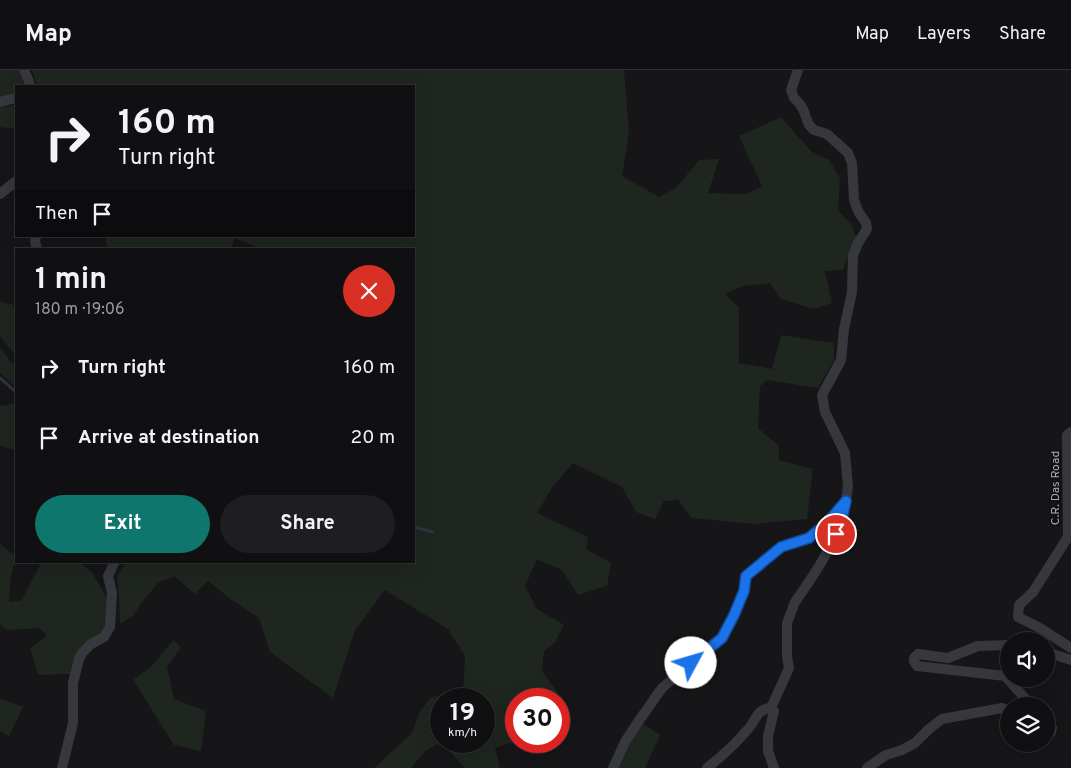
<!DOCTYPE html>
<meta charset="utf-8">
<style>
body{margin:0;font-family:Overpass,sans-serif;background:#1e1e20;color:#f1f3f6;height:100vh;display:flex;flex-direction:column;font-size:19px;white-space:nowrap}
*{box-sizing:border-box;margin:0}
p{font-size:16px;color:#9c9d9f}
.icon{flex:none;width:28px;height:28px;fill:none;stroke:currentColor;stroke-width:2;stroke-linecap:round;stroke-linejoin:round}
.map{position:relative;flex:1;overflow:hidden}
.details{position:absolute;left:15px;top:178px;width:400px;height:315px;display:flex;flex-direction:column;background:#101012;border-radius:0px;box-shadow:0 5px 20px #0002,0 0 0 1px #303032}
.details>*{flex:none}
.banner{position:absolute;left:15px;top:15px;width:400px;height:152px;border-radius:0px;box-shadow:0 5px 20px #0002,0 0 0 1px #303032;background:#101012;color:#f1f3f6;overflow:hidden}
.fabs{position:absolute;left:1000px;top:562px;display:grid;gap:10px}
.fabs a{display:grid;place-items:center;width:55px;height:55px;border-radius:50%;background:#101012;box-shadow:0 5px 20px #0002,0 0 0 1px #303032;font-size:25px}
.speed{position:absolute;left:430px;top:618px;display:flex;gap:10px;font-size:25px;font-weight:700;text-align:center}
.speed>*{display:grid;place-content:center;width:65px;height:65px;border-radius:50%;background:#101012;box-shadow:0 5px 20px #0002,0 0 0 1px #303032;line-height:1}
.speed small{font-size:12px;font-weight:400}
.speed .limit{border:8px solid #d22;background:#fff;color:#111}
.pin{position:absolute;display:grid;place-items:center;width:42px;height:42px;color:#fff;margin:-21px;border:2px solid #fff;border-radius:50%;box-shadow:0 1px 5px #0007}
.me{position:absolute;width:55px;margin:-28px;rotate:51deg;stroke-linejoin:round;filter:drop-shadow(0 0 4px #0008)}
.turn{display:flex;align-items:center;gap:18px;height:105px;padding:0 20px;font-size:22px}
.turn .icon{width:65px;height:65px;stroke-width:2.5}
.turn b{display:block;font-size:35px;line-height:42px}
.then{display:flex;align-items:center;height:48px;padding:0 20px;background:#0003;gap:10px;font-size:19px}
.round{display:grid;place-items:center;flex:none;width:52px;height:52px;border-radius:26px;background:#1e1e20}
.head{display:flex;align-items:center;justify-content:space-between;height:85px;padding:0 20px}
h1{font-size:30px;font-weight:700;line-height:38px}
.action{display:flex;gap:10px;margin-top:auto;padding:10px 20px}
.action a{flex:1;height:58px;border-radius:30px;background:#0f766e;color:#fff;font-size:20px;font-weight:700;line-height:58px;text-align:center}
.action a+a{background:#1e1e20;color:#f1f3f6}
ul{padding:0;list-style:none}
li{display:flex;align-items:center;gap:15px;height:70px;padding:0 20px}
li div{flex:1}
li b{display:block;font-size:19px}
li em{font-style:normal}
header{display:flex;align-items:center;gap:30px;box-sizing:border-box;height:70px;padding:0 25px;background:#101012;border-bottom:1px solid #303032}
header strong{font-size:24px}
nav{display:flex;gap:28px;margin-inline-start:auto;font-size:18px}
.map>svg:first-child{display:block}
.green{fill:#1e261f;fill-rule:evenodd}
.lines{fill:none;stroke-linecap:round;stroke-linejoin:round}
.stream{stroke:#2c353c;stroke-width:3}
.minor{stroke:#37383d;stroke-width:10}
.route-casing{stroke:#114b97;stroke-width:12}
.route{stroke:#1a73e8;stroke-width:9}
.labels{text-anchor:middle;stroke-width:4;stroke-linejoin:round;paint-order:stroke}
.street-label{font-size:12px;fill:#a8adb8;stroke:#111113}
</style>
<header>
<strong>Map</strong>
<nav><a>Map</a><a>Layers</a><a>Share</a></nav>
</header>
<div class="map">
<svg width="1071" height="698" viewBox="0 0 1071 698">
<rect width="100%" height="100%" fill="#161618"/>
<g class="green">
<path d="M0 0H18L23 10 24 16H16V24L0 27Z"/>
<path d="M32 0H624L629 62 622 106 659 127 676 118 699 90 719 89 708 123 746 124 762 116 739 66 781 47 811 81 829 90 840 108 838 140 851 154 862 181 846 190 843 200 825 201 832 233 813 239 781 229 770 213 743 216 725 224 739 238V293L772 299 781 265 834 273V290L818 318 768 310 760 316 758 358 779 376V390L813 399 807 449 754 454 692 448 678 430 664 431 655 449 636 442 622 417 573 393 552 418 537 443 588 467 586 479 611 493 607 516 578 525 562 500 537 489 525 516 537 539 564 555 555 572 544 581 542 601 558 623V629H516V671H543L509 673 495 678 500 698H465L441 672 425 681 411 698H374L412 663 419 643 431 627 463 623 465 586 448 559 385 520 355 560 333 628 270 582 259 548 228 527 208 511 195 524 174 506 158 513 142 532 133 546 120 554 119 527 117 507 127 491H414V179H261L234 168 232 179H108L105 166H414V16H37ZM441 629H484V671H441Z"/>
<path d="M16 35V59L0 57V37Z"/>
<path d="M0 232 12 234 16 241V286L0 266Z"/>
<path d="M0 277 11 292 16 296V317L0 303Z"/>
<path d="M16 333V380L0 376V336Z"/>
<path d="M0 474 16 486 11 507 9 532 22 530 42 491H77L92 502 108 530 106 559 99 566 73 604 38 605 30 578 47 566 40 558 6 560 0 554Z"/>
<path d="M173 570 181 577 167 597 174 629 206 641 201 681 174 675 133 610 152 596Z"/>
<path d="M0 628 23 637 9 666 0 661Z"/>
<path d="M642 653 660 665 645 698H618L628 674Z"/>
</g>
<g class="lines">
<g class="stream">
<path d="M0 308 16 322"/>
<path d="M414 457 433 462"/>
</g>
<g class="minor">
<path d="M24 0 28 9 30 16"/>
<path d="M0 32 16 28"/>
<path d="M0 124 16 111"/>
<path d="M36 166 35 171 37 179"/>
<path d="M1071 362 1067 365 1068 467 1033 522 1019 535 1018 547 1040 558 1071 578"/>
<path d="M1009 575 978 576 948 588 918 584 914 588V591L917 596 1005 606 1032 636"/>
<path d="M1046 582 1071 590"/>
<path d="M771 638 789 598 787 586V553L795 532C817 501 838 470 845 432"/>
<path d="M1046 652 1052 658 1051 662H1046"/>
<path d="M62 698 73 653V613L79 589 82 583 91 574 104 567 110 557 112 523 108 506 115 491"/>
<path d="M613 698 625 672 638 652 662 618 722 568 734 545 744 521 746 506 781 477 809 468 826 454 846 431 848 416 845 383 825 342 822 325 841 290 844 259 852 222 853 185 858 173 867 159 866 153 858 141 854 130 852 93 848 83 827 64 814 60 809 55 803 39 799 33 794 28 791 20 798 0"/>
<path d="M707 698C722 686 736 674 748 659 753 654 755 647 760 642 764 639 766 638 771 638L774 641 768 666V681L774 698"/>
<path d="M867 698 886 685 902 680 915 673 929 659 942 649 1002 638 1009 642"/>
</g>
</g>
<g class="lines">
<g class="route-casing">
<path id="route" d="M691 593 722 568 734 545 744 521 746 506 781 477 809 468 826 454 846 431 842 448 836 464"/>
</g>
<use href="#route" class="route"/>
</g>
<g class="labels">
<g class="street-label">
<text transform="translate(1055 418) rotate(-90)" y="4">C.R. Das Road</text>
</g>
</g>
</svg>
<div class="fabs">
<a><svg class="icon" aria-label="sound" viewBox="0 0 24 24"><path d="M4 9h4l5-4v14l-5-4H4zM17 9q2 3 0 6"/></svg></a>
<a><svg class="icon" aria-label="layers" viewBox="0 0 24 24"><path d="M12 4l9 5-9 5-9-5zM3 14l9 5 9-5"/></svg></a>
</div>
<div class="speed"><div>19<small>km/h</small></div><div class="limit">30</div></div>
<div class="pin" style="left:836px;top:464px;background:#d93025"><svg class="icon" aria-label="arrive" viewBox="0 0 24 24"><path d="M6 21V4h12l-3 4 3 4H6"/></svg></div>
<svg class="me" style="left:691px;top:593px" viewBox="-20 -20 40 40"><circle r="19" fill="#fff"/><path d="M0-13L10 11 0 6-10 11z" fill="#1a73e8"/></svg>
<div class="banner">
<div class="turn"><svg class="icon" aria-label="right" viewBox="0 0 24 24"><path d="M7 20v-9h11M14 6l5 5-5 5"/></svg><div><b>160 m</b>Turn right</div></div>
<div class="then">Then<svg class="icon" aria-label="arrive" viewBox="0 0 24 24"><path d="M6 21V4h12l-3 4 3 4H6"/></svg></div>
</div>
<section class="details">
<div class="head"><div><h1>1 min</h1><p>180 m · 19:06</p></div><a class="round" style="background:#d93025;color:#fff"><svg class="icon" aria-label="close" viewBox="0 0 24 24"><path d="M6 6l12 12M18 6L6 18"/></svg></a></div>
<ul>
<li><svg class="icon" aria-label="right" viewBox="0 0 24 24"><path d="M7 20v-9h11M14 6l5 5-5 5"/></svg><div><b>Turn right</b></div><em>160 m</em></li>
<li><svg class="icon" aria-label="arrive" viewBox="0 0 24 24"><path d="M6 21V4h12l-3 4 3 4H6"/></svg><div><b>Arrive at destination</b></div><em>20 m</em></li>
</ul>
<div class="action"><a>Exit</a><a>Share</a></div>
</section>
</div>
